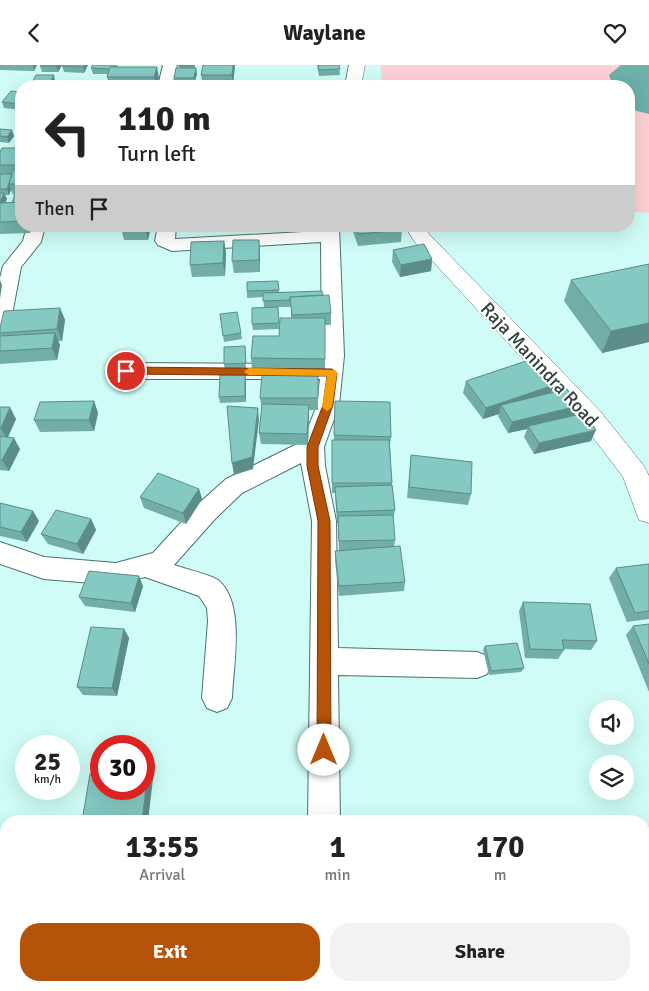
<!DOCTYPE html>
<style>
body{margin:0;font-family:Signika,sans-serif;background:#f2f2f2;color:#222;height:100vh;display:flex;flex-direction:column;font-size:19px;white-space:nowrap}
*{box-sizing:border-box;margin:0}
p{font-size:16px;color:#767676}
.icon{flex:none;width:28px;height:28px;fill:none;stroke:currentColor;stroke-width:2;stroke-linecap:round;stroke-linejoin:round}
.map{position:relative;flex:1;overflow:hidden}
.sheet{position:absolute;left:0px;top:750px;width:650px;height:176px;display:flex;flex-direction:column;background:#fff;border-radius:20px 20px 0 0;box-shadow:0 5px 20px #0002}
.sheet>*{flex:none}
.hud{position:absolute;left:15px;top:15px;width:620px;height:152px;border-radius:20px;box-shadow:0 5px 20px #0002;background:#fff;color:#222;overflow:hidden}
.controls{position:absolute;left:589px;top:635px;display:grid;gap:10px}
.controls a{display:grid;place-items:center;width:45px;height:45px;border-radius:50%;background:#fff;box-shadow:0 5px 20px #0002;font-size:25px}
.speed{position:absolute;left:15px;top:670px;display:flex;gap:10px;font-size:25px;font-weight:700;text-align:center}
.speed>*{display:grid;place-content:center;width:65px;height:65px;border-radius:50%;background:#fff;box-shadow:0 5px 20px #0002;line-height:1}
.speed small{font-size:12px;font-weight:400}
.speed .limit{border:8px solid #d22;background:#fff;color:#111}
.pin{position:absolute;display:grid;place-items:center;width:42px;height:42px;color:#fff;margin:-21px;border:2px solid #fff;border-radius:50%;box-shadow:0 1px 5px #0007}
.me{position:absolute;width:55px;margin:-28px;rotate:0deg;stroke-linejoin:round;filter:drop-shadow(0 0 4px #0008)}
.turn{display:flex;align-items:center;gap:18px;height:105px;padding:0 20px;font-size:22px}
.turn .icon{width:65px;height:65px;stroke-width:2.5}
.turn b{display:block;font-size:35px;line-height:42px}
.then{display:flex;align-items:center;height:48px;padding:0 20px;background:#0003;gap:10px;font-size:19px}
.eta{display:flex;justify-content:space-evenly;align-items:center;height:85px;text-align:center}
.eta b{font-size:30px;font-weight:800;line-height:35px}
.button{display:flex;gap:10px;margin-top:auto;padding:10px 20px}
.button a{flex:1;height:58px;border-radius:20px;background:#b45309;color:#fff;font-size:20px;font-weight:800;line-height:58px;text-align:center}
.button a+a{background:#f2f2f2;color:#222}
header{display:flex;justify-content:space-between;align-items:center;height:65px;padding:0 20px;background:#fff;font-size:22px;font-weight:800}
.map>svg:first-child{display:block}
.green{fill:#fed1d5}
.water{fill:#6bb0a9}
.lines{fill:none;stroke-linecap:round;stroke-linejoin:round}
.minor-casing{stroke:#4a726e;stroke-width:2}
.tertiary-casing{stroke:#4a726e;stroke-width:1}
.minor{fill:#fff;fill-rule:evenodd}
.tertiary{fill:#fff;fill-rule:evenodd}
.wall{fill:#72ada7;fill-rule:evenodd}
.shaded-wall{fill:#5c8d88}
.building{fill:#84c9c2;stroke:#5c8d88}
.route{fill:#b45309;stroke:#753606}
.slow{fill:#f59e0b}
.labels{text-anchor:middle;stroke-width:4;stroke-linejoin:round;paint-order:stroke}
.street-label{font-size:19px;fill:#2f403e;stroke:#fefefe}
</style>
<header><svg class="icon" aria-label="back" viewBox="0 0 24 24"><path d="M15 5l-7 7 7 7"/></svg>Waylane<svg class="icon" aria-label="heart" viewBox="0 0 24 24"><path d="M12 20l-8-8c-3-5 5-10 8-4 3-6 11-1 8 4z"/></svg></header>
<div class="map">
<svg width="649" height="926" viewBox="0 0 649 926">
<rect width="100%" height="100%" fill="#cffcf6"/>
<path class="green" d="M380 0H649V148L629 146V21H383Z"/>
<path class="water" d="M621 0H649V49L629 44V21H613L609 10Z"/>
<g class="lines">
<g class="minor-casing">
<g id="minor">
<path d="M163 0H177L172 21H158Z"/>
<path d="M27 161H45L41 177 21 202 10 260 7 265 0 267V213L3 201 23 176Z"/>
<path d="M158 161H176L175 174 321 166V161H339L344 291 339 340 324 382 325 401 336 456 338 583 477 587 487 591 491 600 487 609 477 613 338 610 340 756H308L312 456 301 398 242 428 215 454 174 500C185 504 209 509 218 515 246 538 233 600 232 633L227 643 217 647 207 643 202 633 208 556 207 543 199 531 145 512 116 520 44 514 0 499V477L44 492 116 498 153 488 197 440 226 414 303 376 317 340 320 314H126L118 311 115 306 118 301 126 298 322 299 321 177 172 186 158 180 155 176Z"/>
<rect x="644" y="806" width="5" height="34"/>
<path d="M218 920H254L253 926H217Z"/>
</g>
</g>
<g class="tertiary-casing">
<g id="tertiary">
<path d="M349 0H365L361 21H345Z"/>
<path d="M405 161H425L429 169 600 346 644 401 649 411V458L639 455 623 412 582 358 414 176Z"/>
</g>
</g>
<use href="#minor" class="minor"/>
<use href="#tertiary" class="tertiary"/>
</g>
<g class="wall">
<path d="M0 0H37L34 6 0 5Z"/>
<path d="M62 0 58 7H42L40 1Z"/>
<path d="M88 0 84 8 64 7 62 1Z"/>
<path d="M93 0H117L118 2 159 13 157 20H158L159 21H108L109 19 107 12 108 9H93L91 3Z"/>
<path d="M179 0H195V3L197 9 194 19H175L174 13 179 3Z"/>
<path d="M203 0H235L233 21H203L201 10Z"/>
<path d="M317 0H339L340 10 319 11Z"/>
<path d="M21 27V45L4 43 2 37Z"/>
<path d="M0 64 14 71 9 78 0 77Z"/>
<path d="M21 83V161H32L30 168 0 169V87ZM11 125 14 131 12 138H5L7 134 5 130H9Z"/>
<path d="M121 161H151L148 175H124L121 163Z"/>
<path d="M351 161H401L402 165 401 177 358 181Z"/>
<path d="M224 176 226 188 225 211 192 212 190 200Z"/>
<path d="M393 185 432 194 431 206 400 212 392 197Z"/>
<path d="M260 187V207L234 208 232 196Z"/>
<path d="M649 199V277L602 288 564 236 571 215Z"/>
<path d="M278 216 279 227 323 230 331 248V260H325V306L252 305 251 293 279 271 291 253V242H278L279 264 253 265 252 259 264 242 263 232 247 233V226Z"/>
<path d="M60 243 65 255 62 276H58L60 280 57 295 0 299V263Z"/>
<path d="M220 249 241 268 242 274 224 277Z"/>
<path d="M245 281 246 304 225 305 224 299Z"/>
<path d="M245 309 246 337 220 338 219 332Z"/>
<path d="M318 311V345H309L308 380 261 379 259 368 262 344 260 333Z"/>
<path d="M466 316 554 320 551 328 578 341 574 351 591 376 534 389 524 372 527 364 508 368 498 351 499 349 483 354 463 328Z"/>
<path d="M94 336 98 348 94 366 40 367 34 355Z"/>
<path d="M335 336 391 372 390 380 392 420 395 445 393 456 395 475 394 482 405 517 404 526 339 531 335 496V486H339L338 458H337L335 428H332V375H334Z"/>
<path d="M0 342 16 354 8 372 20 384 9 406 0 405Z"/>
<path d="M411 390 471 429 468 440 407 433Z"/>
<path d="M199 424 202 434 186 459 144 443 140 432Z"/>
<path d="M0 438 39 456 27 477 0 471Z"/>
<path d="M91 454 96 465 83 489 48 479 41 469Z"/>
<path d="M649 499V554L627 557 609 513 616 503Z"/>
<path d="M143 521 135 547 85 541 79 532Z"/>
<path d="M523 537 597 576 591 585 563 584 564 585 558 594 525 593 519 546Z"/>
<path d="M649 559V627L626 570 633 561Z"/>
<path d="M124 564 129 573 117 631 83 630 77 622Z"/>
<path d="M485 581 524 603 521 607 489 610 483 585Z"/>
<path d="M458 920H501L502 926H458Z"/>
<path d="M593 920H634L604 925 595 926Z"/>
</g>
<g class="shaded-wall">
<path d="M33 0H37L34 6Z"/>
<path d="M57 0H62L58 7 56 1Z"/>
<path d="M84 0H88L84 8 83 2Z"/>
<path d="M233 0H235L233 21 232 10Z"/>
<path d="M157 2 159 13 157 21H156L154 12Z"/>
<path d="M196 3 197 9 194 19V13Z"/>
<path d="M54 10 55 16 53 21H48Z"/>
<path d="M12 65 14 71 9 78 7 72Z"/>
<path d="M21 91V110L18 100Z"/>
<path d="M12 109 9 119 11 125 9 130 7 124Z"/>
<path d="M4 128 7 134 1 147 0 138Z"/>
<path d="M28 161H32L30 168Z"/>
<path d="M145 161H151L148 175 145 163Z"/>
<path d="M259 175 260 187V207L259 195Z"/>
<path d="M224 176 226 188 225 211 223 198Z"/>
<path d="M432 194 431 206 400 212 401 200Z"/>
<path d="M0 215 2 220 0 234Z"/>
<path d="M60 243 65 255 62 276 57 264Z"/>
<path d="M649 258V277L602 288 611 266Z"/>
<path d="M55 268 60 280 57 295 52 283Z"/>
<path d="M245 309 246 316V337L245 331Z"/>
<path d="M554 320 550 331 501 340 499 349 483 354 486 343Z"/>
<path d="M94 336 98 348 94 366 89 355Z"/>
<path d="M309 340V351L308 380 307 369Z"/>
<path d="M578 341 573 353 528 361 527 364 508 368 512 357Z"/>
<path d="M10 342 16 354 7 374 1 363Z"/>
<path d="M258 343 259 355 253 404 234 410 232 398Z"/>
<path d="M596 365 591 376 534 389 539 378Z"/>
<path d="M14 373 20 384 9 406 2 395Z"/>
<path d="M199 424 202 434 186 459 183 448Z"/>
<path d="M33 446 39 456 27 477 21 467Z"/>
<path d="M91 454 96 465 83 489 77 479Z"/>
<path d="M139 511 143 521 135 547 131 538Z"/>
<path d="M124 564 129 573 117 631 112 623Z"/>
<path d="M148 707 153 714 148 756H142Z"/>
</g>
<g class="building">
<path d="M41 0H57L56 1H40Z"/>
<path d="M63 0H84L83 2 62 1Z"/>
<path d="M93 0H114L113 2H110V4L91 3Z"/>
<rect x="179" y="0" width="15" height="1"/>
<path d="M203 0H233L232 10H201Z"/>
<path d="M318 0H339L340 4 319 5Z"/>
<path d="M110 2H157L154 12H107Z"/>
<path d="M176 3H196L194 13H174Z"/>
<path d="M36 10H54L48 21H30Z"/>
<path d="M109 19 130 20 129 21H108Z"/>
<path d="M133 19 158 20V21H132Z"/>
<path d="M11 26 21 27V37L20 39 2 37Z"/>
<path d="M0 64 12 65 7 72 0 71Z"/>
<path d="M2 83H21V91L18 100H0V87Z"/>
<path d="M13 104H21V119H9Z"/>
<path d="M0 109H12L7 124H0Z"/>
<path d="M0 128H4L0 138Z"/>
<path d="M15 130H21V137L12 138Z"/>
<path d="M21 137V156L0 157V138Z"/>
<rect x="121" y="161" width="24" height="2"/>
<path d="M356 161H401L402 165 358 169Z"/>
<path d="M233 175H259V195L232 196Z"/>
<path d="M224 176 223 198 190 200 191 177Z"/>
<path d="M424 179 432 194 401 200 393 185Z"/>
<path d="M649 199V258L611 266 571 215Z"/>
<path d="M278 216 279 225 247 226V217Z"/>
<path d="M322 226 323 230 290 232V235L263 236V228Z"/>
<path d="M329 230 331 248 292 250 290 232Z"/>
<path d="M278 242 279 258 252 259V243Z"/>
<path d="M60 243 57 264 0 268V263L4 246Z"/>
<path d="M237 247 241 268 223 271 220 249Z"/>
<path d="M280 253H325V294L251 293 253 271H279Z"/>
<path d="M55 268 52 283 0 286V271Z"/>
<path d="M245 281 246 298 224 299V282Z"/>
<path d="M532 294 554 320 486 343 466 316Z"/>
<path d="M245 309V331L219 332 220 310Z"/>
<path d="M262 310 318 311V333H260Z"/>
<path d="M567 324 578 341 512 357 501 340Z"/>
<path d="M94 336 89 355H34L40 337Z"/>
<path d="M335 336 390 337 391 372 334 370Z"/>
<path d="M262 339 309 340 307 369 259 368Z"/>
<path d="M227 341 258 343 252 392 232 398Z"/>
<path d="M0 342H10L1 363H0Z"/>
<path d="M585 348 596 365 539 378 528 361Z"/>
<path d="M0 371 14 373 2 395H0Z"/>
<path d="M332 375H389L392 418H332Z"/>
<path d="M411 390 472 397 471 429 409 422Z"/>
<path d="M158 408 199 424 183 448 140 432Z"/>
<path d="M392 420 395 445 337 447 335 422Z"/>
<path d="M0 438 33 446 21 467 0 462Z"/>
<path d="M56 445 91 454 77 479 41 469Z"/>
<path d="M393 450 395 475 339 476 338 451Z"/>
<path d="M400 481 405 517 339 521 335 486Z"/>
<path d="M649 499V546L635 548 616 503Z"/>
<path d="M89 506 139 511 131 538 79 532Z"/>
<path d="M523 537 590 539 597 576 562 575 564 585 530 584Z"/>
<path d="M649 559V599L633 561Z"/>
<path d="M91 562 124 564 112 623 77 622Z"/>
<path d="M517 578 524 603 491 606 485 581Z"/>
<path d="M144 707H148L142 756H82L90 709 101 708V724H144Z"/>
<rect x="0" y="839" width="6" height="68"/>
<path d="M644 860 649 874V917L644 918Z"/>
<rect x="263" y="920" width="42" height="6"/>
<path d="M462 920H501L502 926H463Z"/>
<path d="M602 920H634L604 925Z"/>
</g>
<path class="route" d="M126 302 332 304 337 308 333 340 318 382V401L330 456 331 685 329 690 324 692 319 690 317 685 318 456 307 401V382L323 340 327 311 126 309 122 306Z"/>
<path class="slow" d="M249 303 335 305 337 308 332 342 327 346 322 342 327 311 249 310 244 307Z"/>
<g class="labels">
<g class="street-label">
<text transform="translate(540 299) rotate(47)" y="7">Raja Manindra Road</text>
</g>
</g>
</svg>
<div class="controls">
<a><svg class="icon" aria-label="sound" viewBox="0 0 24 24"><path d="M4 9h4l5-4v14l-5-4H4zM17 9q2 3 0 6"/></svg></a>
<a><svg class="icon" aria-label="layers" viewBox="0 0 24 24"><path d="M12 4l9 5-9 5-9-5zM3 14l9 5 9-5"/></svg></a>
</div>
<div class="speed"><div>25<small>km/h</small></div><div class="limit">30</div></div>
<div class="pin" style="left:126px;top:306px;background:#d93025"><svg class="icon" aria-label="arrive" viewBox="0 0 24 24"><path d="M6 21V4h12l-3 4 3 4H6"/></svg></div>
<svg class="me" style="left:324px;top:685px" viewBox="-20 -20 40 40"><circle r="19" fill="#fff"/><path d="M0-13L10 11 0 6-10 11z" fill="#b45309"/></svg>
<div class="hud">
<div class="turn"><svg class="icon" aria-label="left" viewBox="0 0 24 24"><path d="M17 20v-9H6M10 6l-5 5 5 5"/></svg><div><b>110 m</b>Turn left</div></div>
<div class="then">Then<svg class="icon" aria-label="arrive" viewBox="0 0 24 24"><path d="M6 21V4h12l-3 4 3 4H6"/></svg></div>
</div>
<section class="sheet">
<div class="eta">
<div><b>13:55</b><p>Arrival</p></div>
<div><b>1</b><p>min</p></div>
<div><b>170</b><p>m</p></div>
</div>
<div class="button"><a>Exit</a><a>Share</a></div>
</section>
</div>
